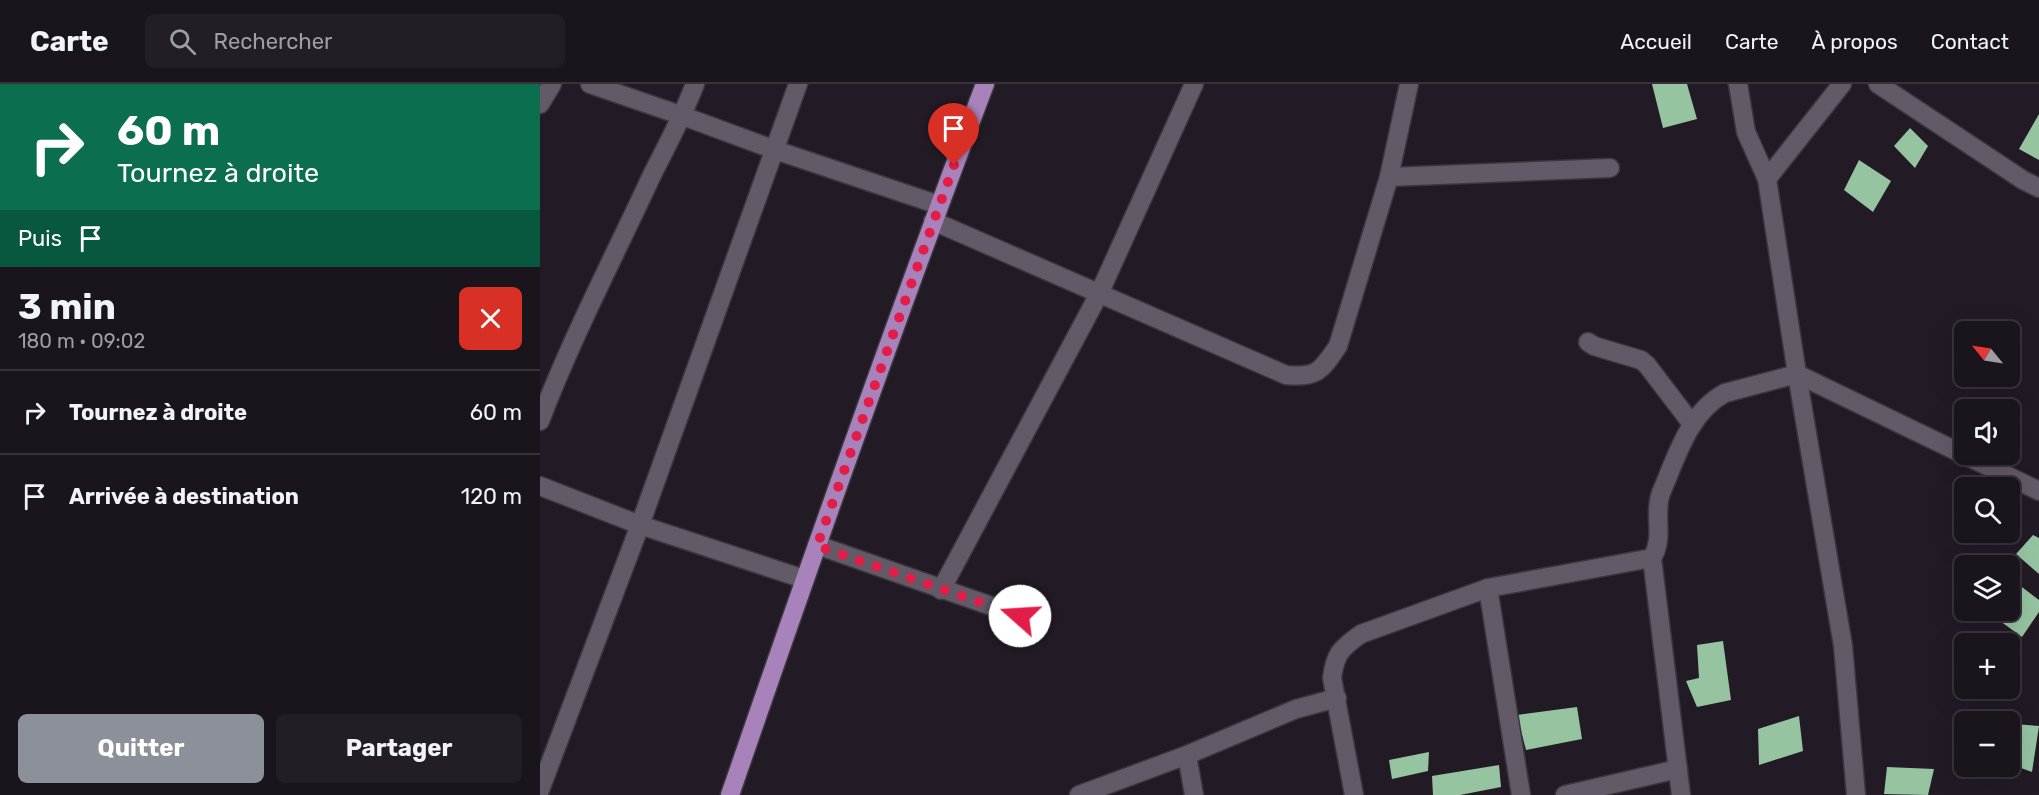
<!DOCTYPE html>
<html lang="fr">
<meta charset="utf-8">
<style>
body{margin:0;font-family:Rubik,sans-serif;background:#231d25;color:#f1f3f6;height:100vh;display:flex;flex-direction:column;font-size:22px;white-space:nowrap}
*{box-sizing:border-box;margin:0}
p{font-size:20px;color:#9f9ea3}
.icon{flex:none;width:33px;height:33px;fill:none;stroke:currentColor;stroke-width:2;stroke-linecap:round;stroke-linejoin:round}
.map{position:relative;flex:1;overflow:hidden}
.sheet{display:flex;flex-direction:column;background:#1a141c;width:540px}
.sheet>*{flex:none}
.guide{background:#0b6e4f;color:#fff;overflow:hidden}
.needle{width:39px;rotate:300deg}
.controls{position:absolute;left:1414px;top:237px;display:grid;gap:12px}
.controls a{display:grid;place-items:center;width:66px;height:66px;border-radius:9px;background:#1a141c;box-shadow:0 6px 24px #0002,0 0 0 2px #38333b;font-size:30px}
.pin{position:absolute;display:grid;place-items:center;width:51px;height:51px;color:#fff;margin:-62px -26px;border-radius:50% 50% 50% 0;rotate:-45deg;box-shadow:0 0 6px #0007}
.pin .icon{rotate:45deg}
.me{position:absolute;width:66px;margin:-33px;rotate:289deg;stroke-linejoin:round;filter:drop-shadow(0 0 4px #0008)}
.turn{display:flex;align-items:center;gap:21px;height:126px;padding:0 18px;font-size:27px}
.turn .icon{width:78px;height:78px;stroke-width:2.5}
.turn b{display:block;font-size:42px;line-height:51px}
.then{display:flex;align-items:center;height:57px;padding:0 18px;background:#0003;gap:12px;font-size:22px}
.round{display:grid;place-items:center;flex:none;width:63px;height:63px;border-radius:9px;background:#231d25}
.head{display:flex;align-items:center;justify-content:space-between;height:102px;padding:0 18px}
h1{font-size:36px;font-weight:700;line-height:45px}
.button{display:flex;gap:12px;margin-top:auto;padding:12px 18px}
.button a{flex:1;height:69px;border-radius:9px;background:#8c9099;color:#fff;font-size:24px;font-weight:700;line-height:69px;text-align:center}
.button a+a{background:#231d25;color:#f1f3f6}
ul{padding:0;list-style:none}
li{display:flex;align-items:center;gap:18px;height:84px;padding:0 18px;border-top:2px solid #38333b}
li div{flex:1}
li b{display:block;font-size:22px}
li em{font-style:normal}
header{display:flex;align-items:center;gap:36px;box-sizing:border-box;height:84px;padding:0 30px;background:#1a141c;border-bottom:2px solid #38333b}
header strong{font-size:28px}
nav{display:flex;gap:33px;margin-inline-start:auto;font-size:21px}
.search{width:420px;height:54px;background:#231d25;display:flex;align-items:center;gap:15px;box-sizing:border-box;padding:0 21px;border-radius:9px;color:#9f9ea3;font-size:22px}
main{display:flex;flex:1;min-height:0}
.map>svg:first-child{display:block}
.building{fill:#96c4a1}
.lines{fill:none;stroke-linecap:round;stroke-linejoin:round}
.minor-casing{stroke:#3c373f;stroke-width:21}
.major-casing{stroke:#3c373f;stroke-width:21}
.minor{stroke:#625a67;stroke-width:18}
.major{stroke:#a782bb;stroke-width:18}
.route{stroke:#e11d48;stroke-width:10;stroke-dasharray:0 18}
</style>
<header>
<strong>Carte</strong>
<div class="search"><svg class="icon" aria-label="search" viewBox="0 0 24 24"><circle cx="10" cy="10" r="6"/><path d="M15 15l6 6"/></svg>Rechercher</div>
<nav><a>Accueil</a><a>Carte</a><a>À propos</a><a>Contact</a></nav>
</header>
<main>
<section class="sheet">
<div class="guide">
<div class="turn"><svg class="icon" aria-label="right" viewBox="0 0 24 24"><path d="M7 20v-9h11M14 6l5 5-5 5"/></svg><div><b>60 m</b>Tournez à droite</div></div>
<div class="then">Puis<svg class="icon" aria-label="arrive" viewBox="0 0 24 24"><path d="M6 21V4h12l-3 4 3 4H6"/></svg></div>
</div>
<div class="head"><div><h1>3 min</h1><p>180 m · 09:02</p></div><a class="round" style="background:#d93025;color:#fff"><svg class="icon" aria-label="close" viewBox="0 0 24 24"><path d="M6 6l12 12M18 6L6 18"/></svg></a></div>
<ul>
<li><svg class="icon" aria-label="right" viewBox="0 0 24 24"><path d="M7 20v-9h11M14 6l5 5-5 5"/></svg><div><b>Tournez à droite</b></div><em>60 m</em></li>
<li><svg class="icon" aria-label="arrive" viewBox="0 0 24 24"><path d="M6 21V4h12l-3 4 3 4H6"/></svg><div><b>Arrivée à destination</b></div><em>120 m</em></li>
</ul>
<div class="button"><a>Quitter</a><a>Partager</a></div>
</section>
<div class="map">
<svg width="1499" height="711" viewBox="0 0 1499 711">
<rect width="100%" height="100%" fill="#221b26"/>
<g class="building">
<path d="M1112 0H1147L1157 35 1123 44Z"/>
<path d="M1499 30V76L1479 65Z"/>
<path d="M1370 44 1388 62 1375 84 1354 62Z"/>
<path d="M1319 76 1351 97 1333 128 1304 106Z"/>
<path d="M1493 451 1499 454V490L1476 470Z"/>
<path d="M1474 497 1499 516V528L1482 553 1460 537 1463 526H1470V508Z"/>
<path d="M1183 557 1191 616 1157 623 1146 597 1159 594 1157 561Z"/>
<path d="M1037 623 1042 655 986 666 977 631Z"/>
<path d="M1259 632 1263 667 1219 681 1218 645Z"/>
<path d="M1473 640 1499 642 1492 688 1470 680V651Z"/>
<path d="M889 668 888 687 852 695 849 676Z"/>
<path d="M959 681 961 703 920 711H893L892 692Z"/>
<path d="M1347 683 1394 685 1388 711 1344 710Z"/>
</g>
<g class="lines">
<g class="minor-casing">
<g id="minor">
<path d="M50 0 143 32 235 66 399 121"/>
<path d="M1198 0 1206 48 1227 95 1257 290 1303 562 1316 711"/>
<path d="M1338 0 1483 96 1499 104"/>
<path d="M0 20 12 0"/>
<path d="M849 93 1070 84"/>
<path d="M1227 95 1302 0"/>
<path d="M393 137 746 291C777 294 781 287 798 262L849 93 869 0"/>
<path d="M1048 258 1054 262 1101 276 1107 281 1152 340"/>
<path d="M0 337C32 253 74 173 112 91 127 61 143 32 155 0"/>
<path d="M0 402 100 441 264 495"/>
<path d="M277 461 480 532"/>
<path d="M948 504 981 711"/>
<path d="M401 506 559 210 654 0"/>
<path d="M647 671 654 711"/>
<path d="M0 706 100 441 258 0"/>
<path d="M539 711 647 671 756 625 797 614"/>
<path d="M814 711 792 594C795 570 801 564 821 550L948 504 1112 474"/>
<path d="M1025 711 1138 685"/>
<path d="M1141 711 1112 474C1125 453 1113 431 1121 409 1136 374 1149 328 1185 309L1257 290 1499 407"/>
</g>
</g>
<g class="major-casing">
<path id="major" d="M190 711C272 473 356 235 445 0"/>
</g>
<use href="#minor" class="minor"/>
<use href="#major" class="major"/>
</g>
<g class="lines">
<path class="route" d="M414 81 277 462 480 532"/>
</g>
</svg>
<div class="controls">
<a><svg class="needle" viewBox="-14 -14 28 28"><path d="M0-13l5 13h-10z" fill="#e53935"/><path d="M0 13l5-13h-10z" fill="#9f9ea3"/></svg></a>
<a><svg class="icon" aria-label="sound" viewBox="0 0 24 24"><path d="M4 9h4l5-4v14l-5-4H4zM17 9q2 3 0 6"/></svg></a>
<a><svg class="icon" aria-label="search" viewBox="0 0 24 24"><circle cx="10" cy="10" r="6"/><path d="M15 15l6 6"/></svg></a>
<a><svg class="icon" aria-label="layers" viewBox="0 0 24 24"><path d="M12 4l9 5-9 5-9-5zM3 14l9 5 9-5"/></svg></a>
<a>+</a>
<a>−</a>
</div>
<div class="pin" style="left:414px;top:81px;background:#d93025"><svg class="icon" aria-label="arrive" viewBox="0 0 24 24"><path d="M6 21V4h12l-3 4 3 4H6"/></svg></div>
<svg class="me" style="left:480px;top:532px" viewBox="-20 -20 40 40"><circle r="19" fill="#fff"/><path d="M0-13L10 11 0 6-10 11z" fill="#e11d48"/></svg>
</div>
</main>
